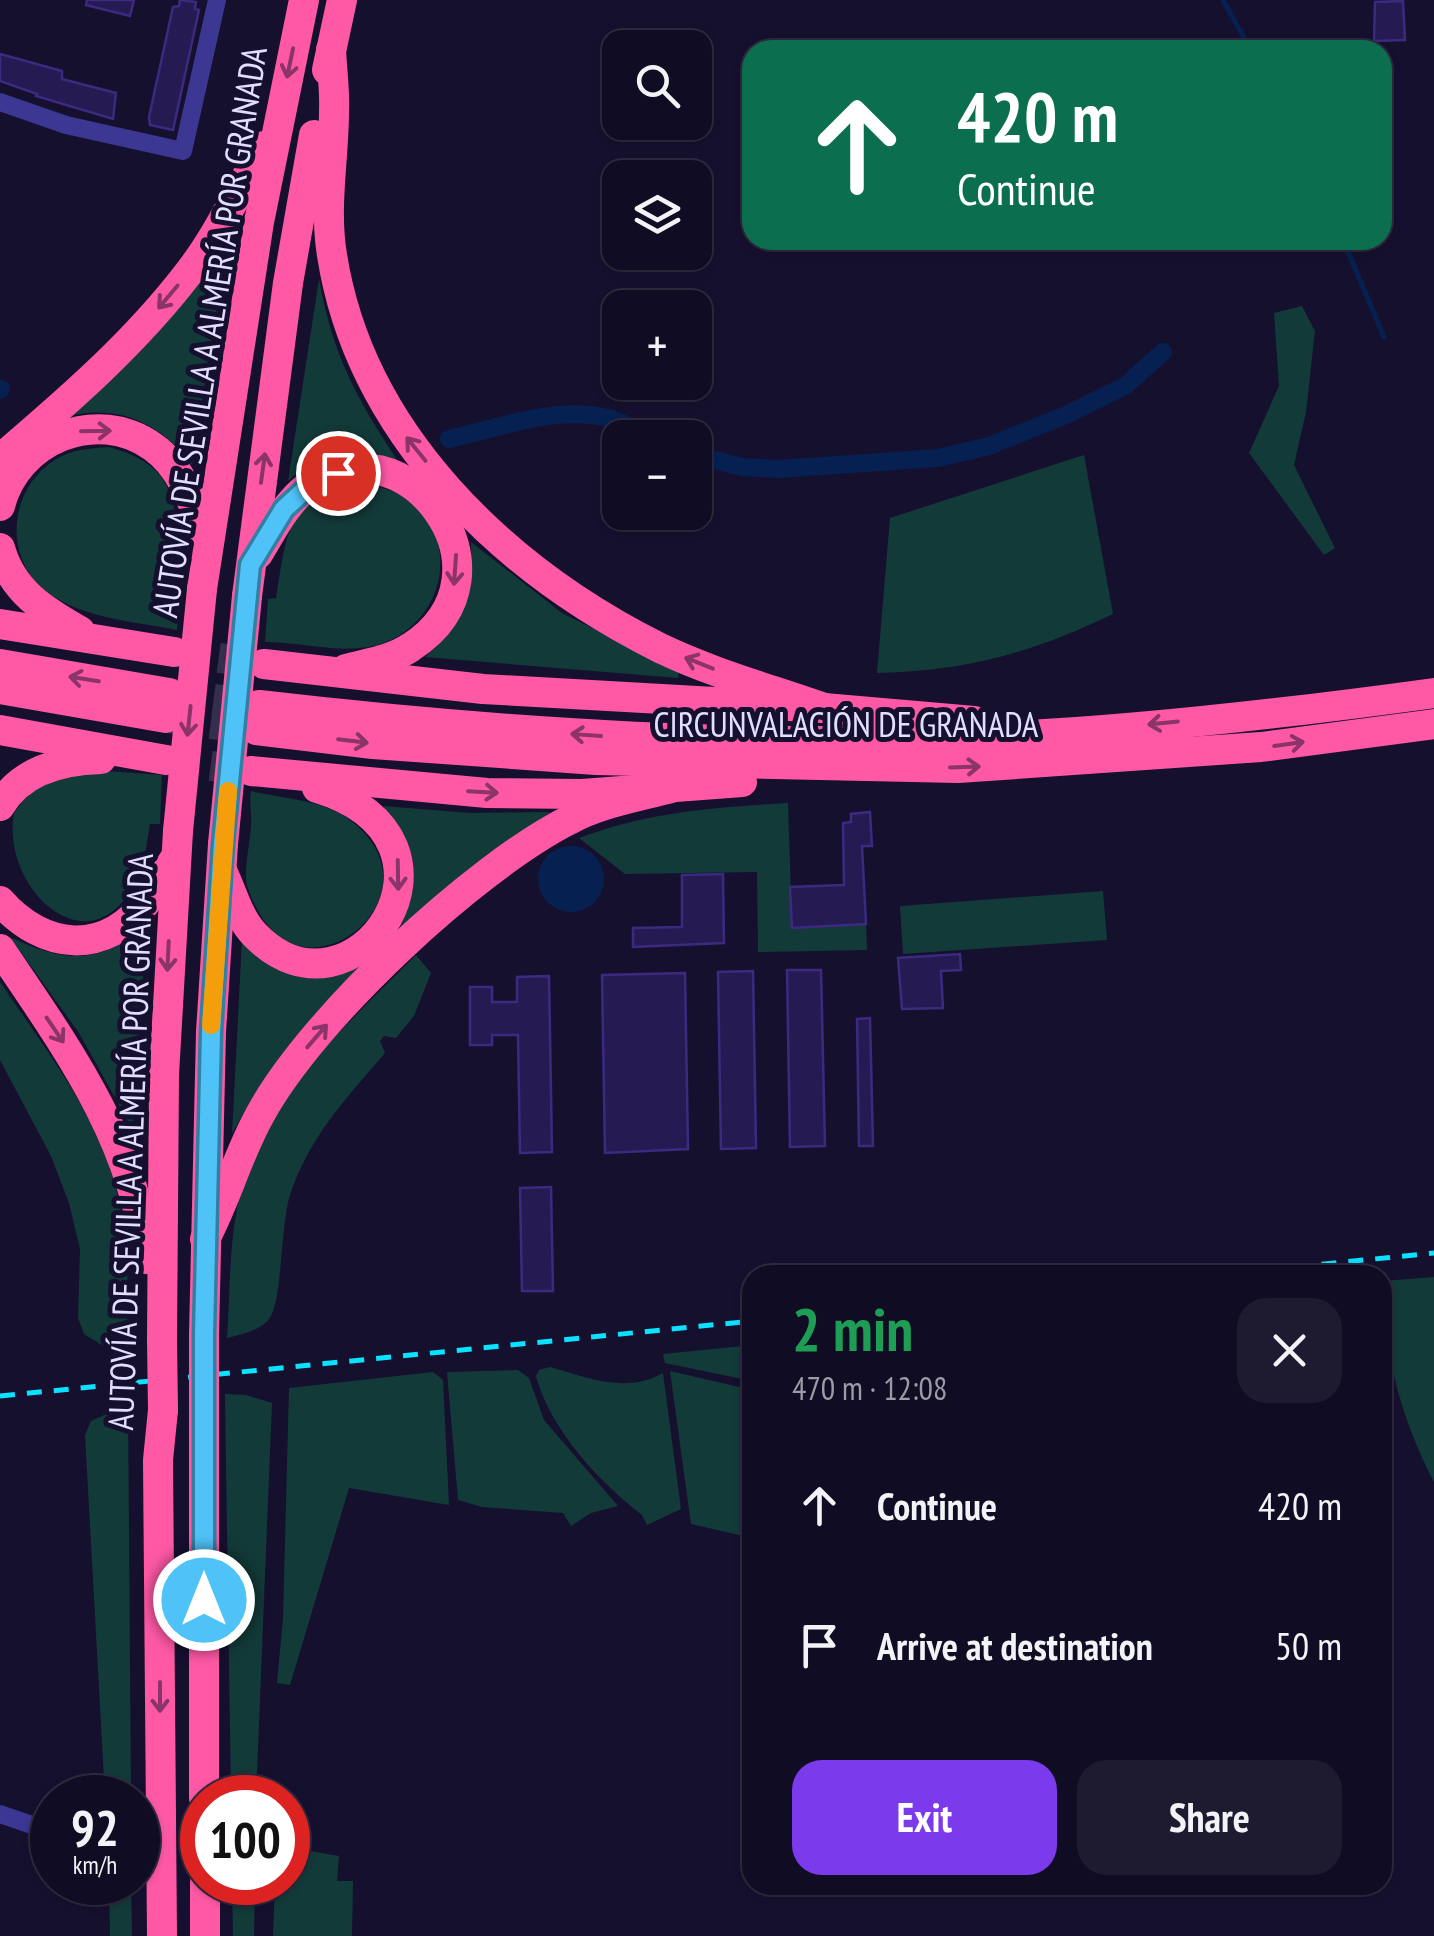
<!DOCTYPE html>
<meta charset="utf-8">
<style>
body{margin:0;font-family:"PT Sans Narrow",sans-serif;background:#1e1a30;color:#f1f3f6;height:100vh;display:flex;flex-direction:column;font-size:38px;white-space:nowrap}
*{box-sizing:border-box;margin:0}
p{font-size:32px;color:#9c9ba6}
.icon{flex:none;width:55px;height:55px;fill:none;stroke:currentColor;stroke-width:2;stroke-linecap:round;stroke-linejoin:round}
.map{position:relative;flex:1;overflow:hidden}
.panel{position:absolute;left:742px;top:1265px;width:650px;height:630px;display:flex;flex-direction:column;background:#100c23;border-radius:30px;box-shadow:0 2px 8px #0004,0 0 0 2px #302c41}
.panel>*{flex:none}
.banner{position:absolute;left:742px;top:40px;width:650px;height:210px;border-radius:30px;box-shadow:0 2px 8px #0004,0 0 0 2px #302c41;background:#0b6e4f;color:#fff;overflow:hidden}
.tools{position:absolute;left:602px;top:30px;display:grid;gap:20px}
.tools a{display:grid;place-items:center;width:110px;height:110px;border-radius:20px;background:#100c23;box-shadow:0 2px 8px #0004,0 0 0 2px #302c41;font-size:50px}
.speed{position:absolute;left:30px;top:1775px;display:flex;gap:20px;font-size:50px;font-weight:700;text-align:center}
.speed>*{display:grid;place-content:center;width:130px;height:130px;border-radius:50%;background:#100c23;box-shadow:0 2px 8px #0004,0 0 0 2px #302c41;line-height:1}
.speed small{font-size:25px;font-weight:400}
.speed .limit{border:15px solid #d22;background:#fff;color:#111}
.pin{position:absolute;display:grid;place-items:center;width:85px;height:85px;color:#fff;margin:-42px;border:5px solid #fff;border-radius:50%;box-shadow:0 2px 10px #0007}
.me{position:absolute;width:110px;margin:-55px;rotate:0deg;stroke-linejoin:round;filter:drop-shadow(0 0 8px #0008)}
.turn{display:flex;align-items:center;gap:35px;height:210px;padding:0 50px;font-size:45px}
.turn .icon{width:130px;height:130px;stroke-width:2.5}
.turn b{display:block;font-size:70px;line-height:85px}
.round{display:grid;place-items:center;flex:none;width:105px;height:105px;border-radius:30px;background:#1e1a30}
.summary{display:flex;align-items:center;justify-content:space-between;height:170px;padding:0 50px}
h1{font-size:60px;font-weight:700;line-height:75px;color:#1e9e55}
.button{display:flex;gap:20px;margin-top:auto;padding:20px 50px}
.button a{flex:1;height:115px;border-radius:30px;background:#7c3aed;color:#fff;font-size:40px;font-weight:700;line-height:115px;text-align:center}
.button a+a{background:#1e1a30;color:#f1f3f6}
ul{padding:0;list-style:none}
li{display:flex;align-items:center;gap:30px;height:140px;padding:0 50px}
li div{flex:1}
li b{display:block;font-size:38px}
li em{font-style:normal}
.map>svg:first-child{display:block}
.green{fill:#123a39}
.water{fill:#062052}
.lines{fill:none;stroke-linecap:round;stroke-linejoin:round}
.stream{stroke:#062052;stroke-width:5}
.canal{stroke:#062052;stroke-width:18}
.building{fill:#261a52;stroke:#3c2a80;stroke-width:2.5}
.highway-tunnel{stroke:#352f4e;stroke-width:30;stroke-dasharray:30 15;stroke-linecap:butt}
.street{stroke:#3c3792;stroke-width:18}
.highway{stroke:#ff59a6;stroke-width:30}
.rail{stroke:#0ae2ff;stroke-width:5;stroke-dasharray:15 12;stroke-linecap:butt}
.highway-bridge{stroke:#ff59a6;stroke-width:30}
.oneway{stroke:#8a346a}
.route-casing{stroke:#337fa1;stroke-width:25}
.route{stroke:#4fc3f7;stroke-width:18}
.slow{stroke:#f59e0b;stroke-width:18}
.labels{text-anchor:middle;stroke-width:10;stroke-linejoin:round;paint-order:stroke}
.street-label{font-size:35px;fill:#e2deff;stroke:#16102f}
</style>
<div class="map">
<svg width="1434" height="1936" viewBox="0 0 1434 1936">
<rect width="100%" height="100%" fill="#16102f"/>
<g class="green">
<path d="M212 267 223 270 192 465C161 424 121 404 69 416L136 353Z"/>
<path d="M319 279C333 356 355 395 397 460 356 451 320 453 288 481Z"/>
<path d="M1302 306 1315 331 1306 412 1294 465 1335 548 1324 555 1249 453 1279 386 1274 313Z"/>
<path d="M109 447C182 467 179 510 172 575L184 577 177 630C132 621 73 618 39 585 0 546 14 478 64 455 78 449 94 448 109 447Z"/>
<path d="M1084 455 1113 614C1032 653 966 671 877 673L890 518Z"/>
<path d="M373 485C390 490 409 496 420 509 459 554 439 621 386 642 348 657 305 642 265 642L268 599 276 598C288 522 288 495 373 485Z"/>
<path d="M471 542 562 613 679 671 678 678 425 657C466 619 472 596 471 542Z"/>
<path d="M106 771 162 775 160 824H150C147 839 146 855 141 869 99 979 0 893 14 813 22 802 33 788 46 781 61 772 88 773 106 771Z"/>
<path d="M251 791C279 798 323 800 347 818 447 889 314 1003 261 916 255 905 248 893 246 880 245 863 250 843 251 826 252 815 249 807 251 791Z"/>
<path d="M788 803 792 927 866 924 867 950 758 952 757 872 625 874 579 838C647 812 716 807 788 803Z"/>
<path d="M383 806 470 813 550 812 466 874 396 936C422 880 422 855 383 806Z"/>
<path d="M1103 891 1107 940 903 954 900 906Z"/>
<path d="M146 929 133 1130 79 1033 10 937C65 963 96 964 146 929Z"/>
<path d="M242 940C300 974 301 986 367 962 312 1018 269 1065 232 1134Z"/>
<path d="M416 955 431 973 414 1016 396 1038 384 1036 380 1041 385 1053C346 1099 312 1133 291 1192 280 1222 283 1302 269 1319 260 1331 241 1334 227 1338 230 1295 229 1250 237 1208 255 1104 345 1027 416 955Z"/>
<path d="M0 982C44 1047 100 1118 118 1196 129 1242 128 1286 127 1333H137L135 1349H108L84 1334 78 1318 80 1249 69 1203 51 1156 0 1060Z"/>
<path d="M1434 1277V1482C1402 1421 1382 1350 1383 1281Z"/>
<path d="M752 1345V1381L665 1363 663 1354Z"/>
<path d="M550 1367C589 1378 626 1394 663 1373L681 1509 647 1525 642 1515C599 1482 550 1429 536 1376L539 1370Z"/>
<path d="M518 1370 529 1378 544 1420 618 1506 591 1513 571 1526 563 1513 482 1507 458 1500 447 1372Z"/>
<path d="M670 1371 752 1390V1538L691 1524Z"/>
<path d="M433 1372 443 1380 449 1505 349 1488 290 1685 277 1683 283 1618 289 1388Z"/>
<path d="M225 1394 246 1395 272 1403 256 1797H231Z"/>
<path d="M128 1404 131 1797H105L85 1435 91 1421Z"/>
<path d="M288 1847 339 1856 337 1881H353L352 1936H273L275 1883 288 1882Z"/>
<path d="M109 1883H131L132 1936H110Z"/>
<path d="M232 1883H255L254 1936H233Z"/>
</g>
<circle class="water" cx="571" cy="879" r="33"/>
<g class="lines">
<g class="stream">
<path d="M1223 0 1251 50"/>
<path d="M1343 240 1384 337"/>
</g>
<g class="canal">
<path d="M0 390 1 389"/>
<path d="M449 439C499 428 560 404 611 419 625 424 640 432 654 438"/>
<path d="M695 455 742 467 778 469 938 458 989 446 1066 415 1125 386 1163 352"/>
</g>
</g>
<g class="building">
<path d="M87 0H134L130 16 86 5Z"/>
<path d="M180 0 196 2 195 9 199 10 173 130 150 125 149 117 173 7 179 6Z"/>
<path d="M1403 1 1405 40 1374 41 1375 2Z"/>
<path d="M0 54 62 71V79L116 93 113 119 36 96 37 94 0 81Z"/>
<path d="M870 812 872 846H862L866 924 792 928 790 887 844 885 843 823 851 822V814Z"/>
<path d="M723 874 724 943 633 947V928L682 927V875Z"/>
<path d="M960 954 961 970 941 971 943 1008 902 1009 898 958Z"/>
<path d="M787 970H821L825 1146 790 1147Z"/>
<path d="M753 971 756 1148 721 1149 718 972Z"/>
<path d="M685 973 688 1149 605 1153 602 975Z"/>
<path d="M549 976 552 1152 520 1153 518 1035H492V1045H470V987H492V1002H517V977Z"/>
<path d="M870 1018 873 1146H859L857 1019Z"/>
<path d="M551 1187 553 1291H522L520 1188Z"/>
</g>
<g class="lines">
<g class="highway-tunnel">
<path d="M174 652 264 664"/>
<path d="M169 693 259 705"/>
<path d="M166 718 256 730"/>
<path d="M166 760 251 771"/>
</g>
<g class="street">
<path d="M0 102 66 125 183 151 217 0"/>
<path d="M0 1814 52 1832"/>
</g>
<g class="highway">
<path d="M331 50C332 70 335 91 334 111 334 159 324 206 332 255 360 434 504 570 660 648 712 673 770 689 824 708"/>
<path d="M327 70 342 0"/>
<path d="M0 459C68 401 136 342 190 271 220 232 239 188 264 146"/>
<path d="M0 506C16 440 97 406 153 447 183 468 194 506 206 539"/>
<path d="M0 548C12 591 43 610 80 631"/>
<path d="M258 554C273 530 284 505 307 487 404 413 525 573 411 647 392 660 368 663 346 669"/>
<path d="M202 589 259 222 304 0"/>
<path d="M247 596 288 283 314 135"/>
<path d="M0 624 174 652"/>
<path d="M0 664 169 693"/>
<path d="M264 664 483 689 824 708 974 721"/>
<path d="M0 689 166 718"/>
<path d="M259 705C509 734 761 750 1013 736 1153 729 1295 712 1434 693"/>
<path d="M0 730 166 760"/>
<path d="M256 730 373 744 596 760 958 768 1261 747 1434 724"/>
<path d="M251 771 487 793 582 794 742 782"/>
<path d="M0 806C21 770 63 760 101 759"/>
<path d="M223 873C233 894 239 919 255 935 353 1036 488 840 317 788"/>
<path d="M0 901C43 950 105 957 147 901 157 888 165 874 173 861"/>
<path d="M0 949C64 1044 136 1141 146 1259"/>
<path d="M205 1239C227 1198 238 1153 261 1113 313 1018 473 869 569 820 600 803 637 797 671 788"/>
<path d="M204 1335 211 1032 223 844"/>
<path d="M162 1340 164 1075 178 831"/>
<path d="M204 1798V1406"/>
<path d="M205 1882V1936"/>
<path d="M162 1936 158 1460 163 1410"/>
</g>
<g class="rail">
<path d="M1214 1275 1434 1253"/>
<path d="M0 1396 752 1321"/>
</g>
<g class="highway-bridge">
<path d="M178 831 202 589"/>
<path d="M223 844 247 596"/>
<path d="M204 1335V1406"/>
<path d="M162 1340 163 1410"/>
</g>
</g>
<defs><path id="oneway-shaft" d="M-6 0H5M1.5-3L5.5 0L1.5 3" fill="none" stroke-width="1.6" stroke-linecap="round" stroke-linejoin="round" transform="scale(2.5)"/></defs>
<g class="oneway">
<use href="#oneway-shaft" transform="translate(290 63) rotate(102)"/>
<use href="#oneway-shaft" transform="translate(168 297) rotate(130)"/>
<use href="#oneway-shaft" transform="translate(96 431) rotate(-1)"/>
<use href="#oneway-shaft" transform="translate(416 449) rotate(-129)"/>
<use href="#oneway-shaft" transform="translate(263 468) rotate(-82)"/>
<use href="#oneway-shaft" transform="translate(455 570) rotate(94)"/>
<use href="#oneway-shaft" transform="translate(699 663) rotate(-158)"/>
<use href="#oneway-shaft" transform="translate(84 679) rotate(-171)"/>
<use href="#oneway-shaft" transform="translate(189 721) rotate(96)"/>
<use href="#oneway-shaft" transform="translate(1163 723) rotate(174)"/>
<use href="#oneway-shaft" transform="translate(586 735) rotate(-176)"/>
<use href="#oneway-shaft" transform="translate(353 741) rotate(7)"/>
<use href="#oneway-shaft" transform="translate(1289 744) rotate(-8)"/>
<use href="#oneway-shaft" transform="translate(965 767) rotate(-2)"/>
<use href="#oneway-shaft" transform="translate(483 792) rotate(3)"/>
<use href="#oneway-shaft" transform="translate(398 875) rotate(89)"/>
<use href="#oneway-shaft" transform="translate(168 956) rotate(93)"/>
<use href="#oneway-shaft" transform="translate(55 1030) rotate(56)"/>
<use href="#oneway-shaft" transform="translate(317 1036) rotate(-49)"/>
<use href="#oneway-shaft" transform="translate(160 1697) rotate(90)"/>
</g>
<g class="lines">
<g class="route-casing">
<path id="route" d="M204 1600V1335L211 1032 223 844 250 565 284 509 310 485 338 473"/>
</g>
<use href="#route" class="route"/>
<path class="slow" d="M211 1025 228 791"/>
</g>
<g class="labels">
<g class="street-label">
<text transform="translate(210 332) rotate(-81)" y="12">AUTOVÍA DE SEVILLA A ALMERÍA POR GRANADA</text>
<text x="846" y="737">CIRCUNVALACIÓN DE GRANADA</text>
<text transform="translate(131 1142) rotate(-88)" y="12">AUTOVÍA DE SEVILLA A ALMERÍA POR GRANADA</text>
</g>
</g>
</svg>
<div class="tools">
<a><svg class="icon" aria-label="search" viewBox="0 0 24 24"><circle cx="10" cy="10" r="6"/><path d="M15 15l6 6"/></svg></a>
<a><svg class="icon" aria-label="layers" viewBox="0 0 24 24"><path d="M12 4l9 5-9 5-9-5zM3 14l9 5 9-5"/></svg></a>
<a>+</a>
<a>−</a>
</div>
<div class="speed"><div>92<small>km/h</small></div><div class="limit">100</div></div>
<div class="pin" style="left:338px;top:473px;background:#d93025"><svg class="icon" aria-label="arrive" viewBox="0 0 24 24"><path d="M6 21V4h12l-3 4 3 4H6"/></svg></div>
<svg class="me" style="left:204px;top:1600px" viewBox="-20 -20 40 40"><circle r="17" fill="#4fc3f7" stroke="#fff" stroke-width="3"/><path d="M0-11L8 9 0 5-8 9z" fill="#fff"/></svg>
<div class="banner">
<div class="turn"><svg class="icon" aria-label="ahead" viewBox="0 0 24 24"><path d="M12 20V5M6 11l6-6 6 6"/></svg><div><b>420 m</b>Continue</div></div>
</div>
<section class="panel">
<div class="summary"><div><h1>2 min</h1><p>470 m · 12:08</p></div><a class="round"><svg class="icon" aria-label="close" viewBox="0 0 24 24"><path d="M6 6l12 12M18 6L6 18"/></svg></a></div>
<ul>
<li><svg class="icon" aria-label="ahead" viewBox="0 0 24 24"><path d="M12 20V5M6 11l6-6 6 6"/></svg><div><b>Continue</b></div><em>420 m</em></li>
<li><svg class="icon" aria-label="arrive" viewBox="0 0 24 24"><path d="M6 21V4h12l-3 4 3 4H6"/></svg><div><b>Arrive at destination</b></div><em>50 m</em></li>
</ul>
<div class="button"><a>Exit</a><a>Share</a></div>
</section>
</div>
